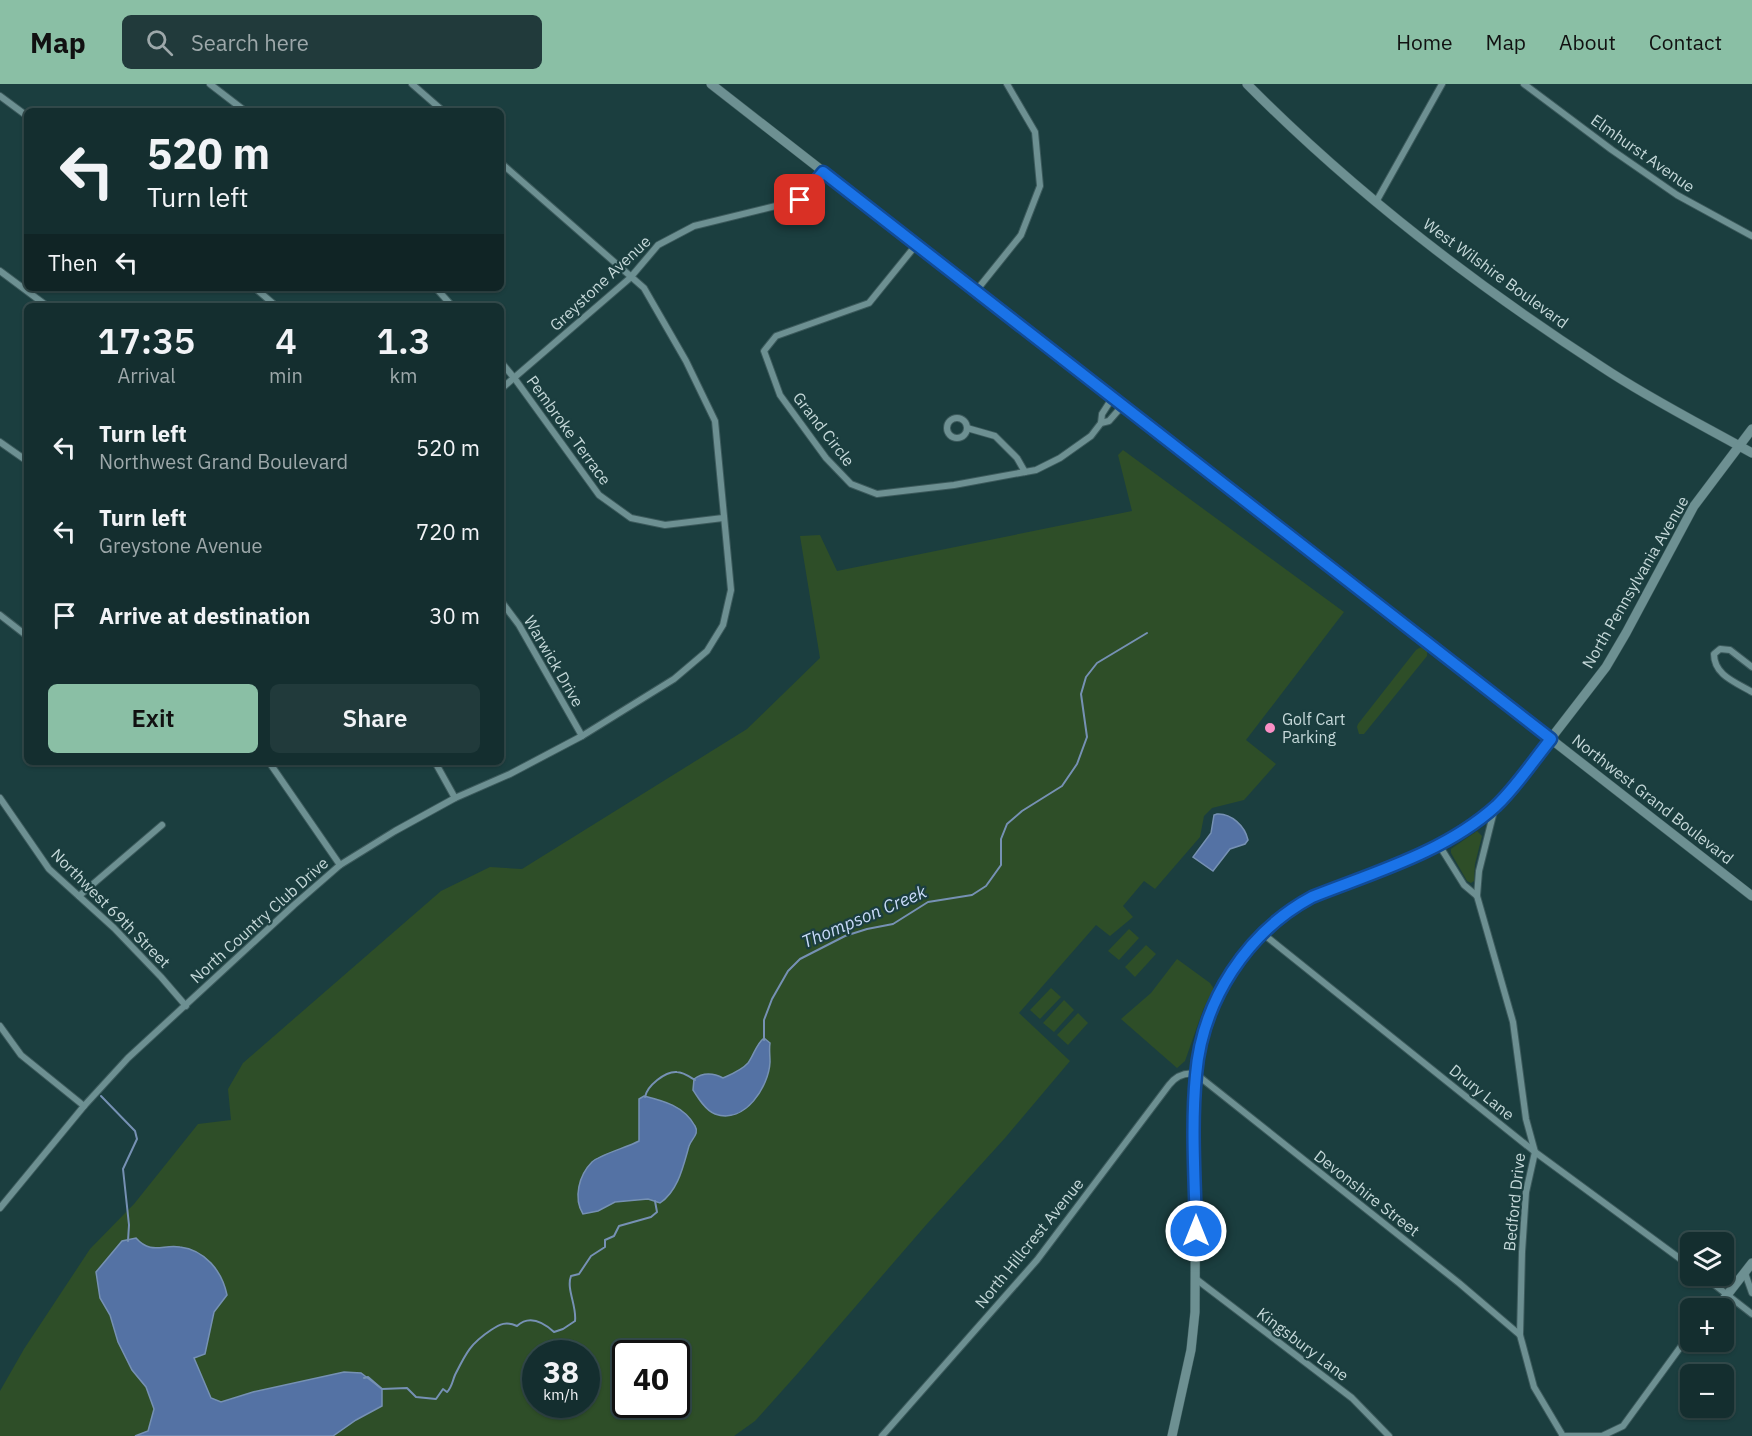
<!DOCTYPE html>
<meta charset="utf-8">
<style>
body{margin:0;font-family:"IBM Plex Sans",sans-serif;background:#213a3b;color:#f1f3f6;height:100vh;display:flex;flex-direction:column;font-size:22px;white-space:nowrap}
*{box-sizing:border-box;margin:0}
p{font-size:20px;color:#9da8aa}
.icon{flex:none;width:33px;height:33px;fill:none;stroke:currentColor;stroke-width:2;stroke-linecap:round;stroke-linejoin:round}
.map{position:relative;flex:1;overflow:hidden}
.panel{position:absolute;left:24px;top:219px;width:480px;height:462px;display:flex;flex-direction:column;background:#142e2f;border-radius:9px;box-shadow:0 2px 4px #0004,0 0 0 2px #334a4b}
.panel>*{flex:none}
.guide{position:absolute;left:24px;top:24px;width:480px;height:183px;border-radius:9px;box-shadow:0 2px 4px #0004,0 0 0 2px #334a4b;background:#142e2f;color:#f1f3f6;overflow:hidden}
.fabs{position:absolute;left:1680px;top:1148px;display:grid;gap:12px}
.fabs a{display:grid;place-items:center;width:54px;height:54px;border-radius:9px;background:#142e2f;box-shadow:0 2px 4px #0004,0 0 0 2px #334a4b;font-size:30px}
.speed{position:absolute;left:522px;top:1256px;display:flex;gap:12px;font-size:30px;font-weight:700;text-align:center}
.speed>*{display:grid;place-content:center;width:78px;height:78px;border-radius:50%;background:#142e2f;box-shadow:0 2px 4px #0004,0 0 0 2px #334a4b;line-height:1}
.speed small{font-size:15px;font-weight:400}
.speed .limit{border:3px solid #111;border-radius:9px;background:#fff;color:#111}
.pin{position:absolute;display:grid;place-items:center;width:51px;height:51px;color:#fff;margin:-26px;border-radius:12px;box-shadow:0 3px 9px #0006}
.me{position:absolute;width:66px;margin:-33px;rotate:0deg;stroke-linejoin:round;filter:drop-shadow(0 0 4px #0008)}
.turn{display:flex;align-items:center;gap:21px;height:126px;padding:0 24px;font-size:27px}
.turn .icon{width:78px;height:78px;stroke-width:2.5}
.turn b{display:block;font-size:42px;line-height:51px}
.then{display:flex;align-items:center;height:57px;padding:0 24px;background:#0003;gap:12px;font-size:22px}
.eta{display:flex;justify-content:space-evenly;align-items:center;height:102px;text-align:center}
.eta b{font-size:36px;font-weight:600;line-height:42px}
.action{display:flex;gap:12px;margin-top:auto;padding:12px 24px}
.action a{flex:1;height:69px;border-radius:9px;background:#8abfa5;color:#111;font-size:24px;font-weight:600;line-height:69px;text-align:center}
.action a+a{background:#213a3b;color:#f1f3f6}
ul{padding:0;list-style:none}
li{display:flex;align-items:center;gap:18px;height:84px;padding:0 24px}
li div{flex:1}
li b{display:block;font-size:22px}
li em{font-style:normal}
header{display:flex;align-items:center;gap:36px;box-sizing:border-box;height:84px;padding:0 30px;background:#8abfa5;color:#111}
header strong{font-size:28px}
nav{display:flex;gap:33px;margin-inline-start:auto;font-size:21px}
.search{width:420px;height:54px;background:#213a3b;display:flex;align-items:center;gap:15px;box-sizing:border-box;padding:0 21px;border-radius:9px;color:#9da8aa;font-size:22px}
.map>svg:first-child{display:block}
.green{fill:#2e4e28;fill-rule:evenodd}
.water{fill:#5472a4;stroke:#7691b4;stroke-width:1.5}
.lines{fill:none;stroke-linecap:round;stroke-linejoin:round}
.stream{stroke:#7691b4;stroke-width:2}
.minor-casing{stroke:#3c5a5c;stroke-width:8}
.tertiary-casing{stroke:#3c5a5c;stroke-width:10}
.minor{stroke:#6d9092;stroke-width:6}
.tertiary{stroke:#6d9092;stroke-width:9}
.route-casing{stroke:#114b97;stroke-width:15}
.route{stroke:#1a73e8;stroke-width:10}
.poi-dot{fill:#fb8fc5;stroke:#1b3e3f;stroke-width:2}
.labels{text-anchor:middle;stroke-width:4.5;stroke-linejoin:round;paint-order:stroke}
.street-label{font-size:16px;fill:#c5d8d9;stroke:#1b3e3f}
.poi-label{font-size:16px;fill:#c5d8d9;stroke:#1b3e3f;text-anchor:start}
.water-label{font-size:18px;font-style:italic;fill:#c8daf8;stroke:#1b3e3f}
</style>
<header>
<strong>Map</strong>
<div class="search"><svg class="icon" aria-label="search" viewBox="0 0 24 24"><circle cx="10" cy="10" r="6"/><path d="M15 15l6 6"/></svg>Search here</div>
<nav><a>Home</a><a>Map</a><a>About</a><a>Contact</a></nav>
</header>
<div class="map">
<svg width="1752" height="1352" viewBox="0 0 1752 1352">
<rect width="100%" height="100%" fill="#1b3e3f"/>
<g class="green">
<path d="M1123 366 1344 528 1246 656 1276 680 1244 716 1212 724 1204 732 1200 753 1155 805 1144 797 1123 822 1133 833 1110 852 1096 841 1019 929 1070 977 1005 1054 926 1141 798 1289 755 1337 734 1352H0V1307L24 1265 90 1165 134 1120 198 1040 231 1036 228 1005 243 979 441 807 490 783 522 785 747 645 820 574 800 452 820 451 837 487 1132 427 1118 371ZM536 1269H586V1320H536ZM626 1269H676V1320H626Z"/>
<path d="M1421 563 1427 566V572L1364 650H1359L1357 643 1358 640 1416 566Z"/>
<path d="M1477 747 1482 752 1475 780 1474 797 1471 799 1467 797 1451 769V765Z"/>
<path d="M1129 845 1139 854 1119 876 1108 867Z"/>
<path d="M1146 861 1156 870 1135 893 1125 883Z"/>
<path d="M1177 875 1210 899 1214 905 1203 926 1185 977 1177 984 1121 935 1151 909Z"/>
<path d="M1051 904 1061 913 1040 935 1030 926Z"/>
<path d="M1064 916 1074 926 1054 948 1043 939Z"/>
<path d="M1078 929 1088 939 1068 961 1057 951Z"/>
</g>
<g class="water">
<path d="M1217 730C1231 729 1245 742 1248 756L1245 760 1230 765 1213 787 1193 773 1211 749 1214 731Z"/>
<path d="M764 954 770 959C769 965 770 972 770 978 769 1002 745 1041 715 1030 706 1027 698 1014 693 1006L694 995C703 988 714 989 723 994 732 990 742 986 748 979 754 971 756 960 764 954Z"/>
<path d="M644 1012C664 1017 684 1022 695 1042 700 1050 691 1055 689 1062 683 1083 678 1107 660 1119L648 1115 615 1118 598 1127 583 1130C573 1114 579 1091 592 1078 599 1071 628 1063 639 1057V1015Z"/>
<path d="M136 1154C151 1171 163 1160 180 1163 205 1166 222 1187 227 1211L214 1228 205 1270 194 1274 211 1314 221 1318 253 1308 344 1288 361 1289 382 1305V1322L356 1336 333 1352H135L148 1347 154 1325 146 1303 132 1286 118 1258 110 1231 100 1214 96 1188 122 1157Z"/>
</g>
<g class="lines">
<g class="stream">
<path d="M764 956V936L772 915 788 887 800 875 845 852 867 845 893 840 928 818 972 811 986 802 1001 781V755L1007 740 1022 727 1062 702 1077 680 1087 653 1081 610 1086 593 1097 579 1147 549"/>
<path d="M101 1012 135 1047 137 1055 123 1085 129 1141 128 1157"/>
<path d="M645 1013C647 1002 665 987 677 988 683 988 690 993 695 996"/>
<path d="M364 1294 368 1293 382 1305 407 1304 416 1313 436 1315 443 1305 447 1308C452 1303 452 1298 455 1291 466 1269 470 1260 491 1246 500 1240 506 1237 517 1242 529 1231 543 1238 554 1248L563 1245 575 1237C577 1222 566 1205 571 1192L579 1190 591 1172 605 1163V1156L614 1152 619 1142 651 1133 657 1128 655 1117"/>
</g>
<g class="minor-casing">
<g id="minor">
<path d="M210 0 245 27"/>
<path d="M412 0 443 27"/>
<path d="M1524 0 1612 66 1677 111 1752 152"/>
<path d="M0 12 27 32"/>
<path d="M1376 118 1442 0"/>
<path d="M916 161 869 219 776 252 764 267 780 311 826 374 851 400 877 410 954 401 1036 386 1060 374 1091 352 1101 339 1109 337 1123 321"/>
<path d="M0 187 47 222"/>
<path d="M255 204 276 222"/>
<path d="M436 204 452 222"/>
<path d="M976 207 1021 151 1040 102 1035 48 1007 0"/>
<path d="M501 278 515 295 599 411 631 434 665 441 723 434"/>
<path d="M501 305 630 194 658 161 694 142 800 116 823 88"/>
<circle cx="957" cy="344" r="10"/>
<path d="M1101 339 1102 330 1113 313"/>
<path d="M967 344 995 352 1017 374 1025 388"/>
<path d="M0 358 27 377"/>
<path d="M501 517 519 541 582 652"/>
<path d="M0 531 27 552"/>
<path d="M1752 583 1730 566 1720 565 1714 570C1714 591 1735 598 1752 608"/>
<path d="M269 678 340 781"/>
<path d="M435 678 455 714"/>
<path d="M0 714 49 785 114 844 161 893 186 922"/>
<path d="M1495 723 1479 787 1477 812 1513 938 1526 1035 1535 1068 1526 1108 1522 1168 1520 1251 1534 1303 1563 1352"/>
<path d="M1439 761 1464 801 1477 812"/>
<path d="M79 812 162 741"/>
<path d="M1262 849 1535 1068 1690 1182"/>
<path d="M0 942 21 971 84 1022"/>
<path d="M0 1124 84 1022 128 974 294 821 340 781 395 747 455 714 510 690 582 652 674 595 707 567 723 541 731 506 715 337 686 277 644 204 501 79"/>
<path d="M1745 1189 1752 1209"/>
<path d="M1702 1191 1752 1230"/>
<path d="M1196 1195 1352 1314 1389 1352"/>
<path d="M882 1352 1037 1176 1169 1001C1176 992 1184 988 1196 990L1459 1199 1520 1251"/>
<path d="M1562 1352H1602L1623 1342 1690 1250"/>
</g>
</g>
<g class="tertiary-casing">
<g id="tertiary">
<path d="M711 0 1752 812"/>
<path d="M1247 0C1353 107 1475 201 1602 283 1650 315 1702 341 1752 369"/>
<path d="M1717 1224 1752 1179"/>
<path d="M1172 1352 1191 1266 1195 1228 1196 990C1209 915 1243 850 1312 813L1439 761 1478 737 1508 710 1606 583 1626 549 1694 422 1752 345"/>
</g>
</g>
<use href="#minor" class="minor"/>
<use href="#tertiary" class="tertiary"/>
</g>
<g class="lines">
<g class="route-casing">
<path id="route" d="M800 116 823 88 1551 655C1533 677 1517 702 1496 722 1445 768 1375 788 1312 813 1247 848 1202 917 1196 991 1191 1042 1195 1095 1196 1147"/>
</g>
<use href="#route" class="route"/>
</g>
<circle class="poi-dot" cx="1270" cy="644" r="6"/>
<g class="labels">
<g class="street-label">
<text transform="translate(1643 69) rotate(35)" y="6">Elmhurst Avenue</text>
<text transform="translate(1496 189) rotate(36)" y="6">West Wilshire Boulevard</text>
<text transform="translate(600 199) rotate(-43)" y="6">Greystone Avenue</text>
<text transform="translate(824 345) rotate(52)" y="6">Grand Circle</text>
<text transform="translate(569 346) rotate(54)" y="6">Pembroke Terrace</text>
<text transform="translate(1635 498) rotate(-60)" y="6">North Pennsylvania Avenue</text>
<text transform="translate(554 577) rotate(60)" y="6">Warwick Drive</text>
<text transform="translate(1653 715) rotate(38)" y="6">Northwest Grand Boulevard</text>
<text transform="translate(111 824) rotate(45)" y="6">Northwest 69th Street</text>
<text transform="translate(259 836) rotate(-42)" y="6">North Country Club Drive</text>
<text transform="translate(1482 1008) rotate(39)" y="6">Drury Lane</text>
<text transform="translate(1367 1109) rotate(38)" y="6">Devonshire Street</text>
<text transform="translate(1514 1118) rotate(-84)" y="6">Bedford Drive</text>
<text transform="translate(1029 1159) rotate(-51)" y="6">North Hillcrest Avenue</text>
<text transform="translate(1303 1260) rotate(37)" y="6">Kingsbury Lane</text>
</g>
<g class="poi-label">
<text x="1282" y="641">Golf Cart<tspan x="1282" dy="18">Parking</tspan></text>
</g>
<g class="water-label">
<text transform="translate(864 833) rotate(-23)" y="6">Thompson Creek</text>
</g>
</g>
</svg>
<div class="fabs">
<a><svg class="icon" aria-label="layers" viewBox="0 0 24 24"><path d="M12 4l9 5-9 5-9-5zM3 14l9 5 9-5"/></svg></a>
<a>+</a>
<a>−</a>
</div>
<div class="speed"><div>38<small>km/h</small></div><div class="limit">40</div></div>
<div class="pin" style="left:800px;top:116px;background:#d93025"><svg class="icon" aria-label="arrive" viewBox="0 0 24 24"><path d="M6 21V4h12l-3 4 3 4H6"/></svg></div>
<svg class="me" style="left:1196px;top:1147px" viewBox="-20 -20 40 40"><circle r="17" fill="#1a73e8" stroke="#fff" stroke-width="3"/><path d="M0-11L8 9 0 5-8 9z" fill="#fff"/></svg>
<div class="guide">
<div class="turn"><svg class="icon" aria-label="left" viewBox="0 0 24 24"><path d="M17 20v-9H6M10 6l-5 5 5 5"/></svg><div><b>520 m</b>Turn left</div></div>
<div class="then">Then<svg class="icon" aria-label="left" viewBox="0 0 24 24"><path d="M17 20v-9H6M10 6l-5 5 5 5"/></svg></div>
</div>
<section class="panel">
<div class="eta">
<div><b>17:35</b><p>Arrival</p></div>
<div><b>4</b><p>min</p></div>
<div><b>1.3</b><p>km</p></div>
</div>
<ul>
<li><svg class="icon" aria-label="left" viewBox="0 0 24 24"><path d="M17 20v-9H6M10 6l-5 5 5 5"/></svg><div><b>Turn left</b><p>Northwest Grand Boulevard</p></div><em>520 m</em></li>
<li><svg class="icon" aria-label="left" viewBox="0 0 24 24"><path d="M17 20v-9H6M10 6l-5 5 5 5"/></svg><div><b>Turn left</b><p>Greystone Avenue</p></div><em>720 m</em></li>
<li><svg class="icon" aria-label="arrive" viewBox="0 0 24 24"><path d="M6 21V4h12l-3 4 3 4H6"/></svg><div><b>Arrive at destination</b></div><em>30 m</em></li>
</ul>
<div class="action"><a>Exit</a><a>Share</a></div>
</section>
</div>
